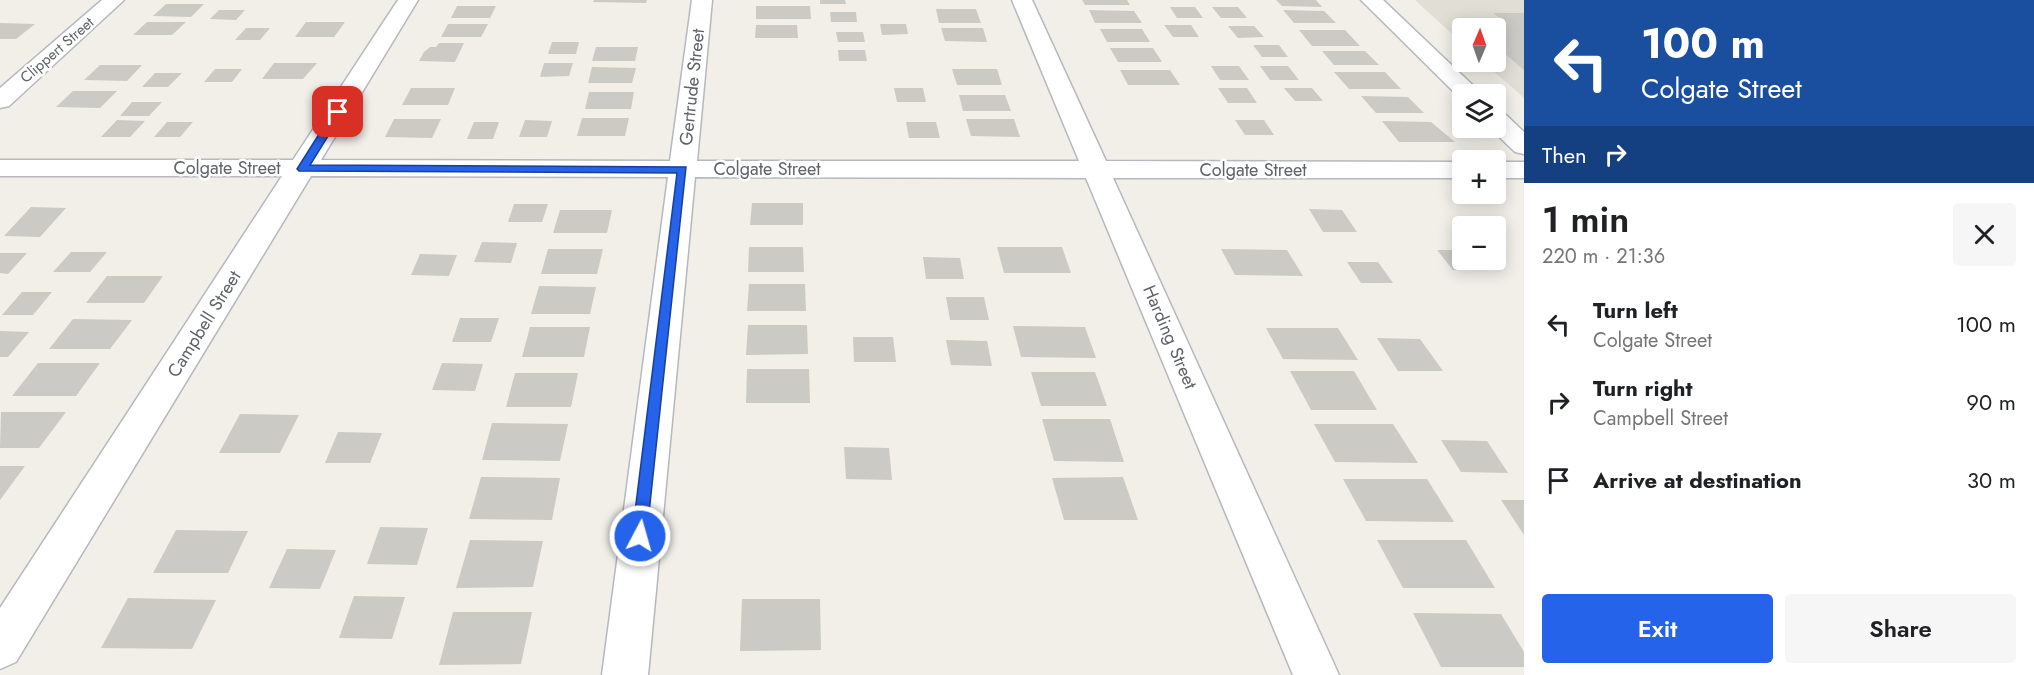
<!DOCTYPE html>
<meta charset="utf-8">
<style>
body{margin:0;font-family:Jost,sans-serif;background:#f6f6f6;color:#202124;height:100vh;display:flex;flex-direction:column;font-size:22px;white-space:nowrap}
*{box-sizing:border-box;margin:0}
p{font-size:20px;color:#757577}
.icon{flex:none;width:33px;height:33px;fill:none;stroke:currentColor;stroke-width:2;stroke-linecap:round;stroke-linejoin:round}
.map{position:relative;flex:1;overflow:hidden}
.drawer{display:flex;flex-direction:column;background:#fff;width:510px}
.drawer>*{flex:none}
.guide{background:#1a4fa0;color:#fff;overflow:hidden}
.needle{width:39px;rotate:2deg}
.fabs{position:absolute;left:1452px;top:18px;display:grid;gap:12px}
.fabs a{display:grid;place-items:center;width:54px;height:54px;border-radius:6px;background:#fff;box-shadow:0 3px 15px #0003;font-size:30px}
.pin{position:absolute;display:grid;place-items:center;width:51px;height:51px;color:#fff;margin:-26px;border-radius:12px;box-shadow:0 3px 9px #0006}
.me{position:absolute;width:66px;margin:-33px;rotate:6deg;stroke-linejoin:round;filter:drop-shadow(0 0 4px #0008)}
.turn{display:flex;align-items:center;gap:21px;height:126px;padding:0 18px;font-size:27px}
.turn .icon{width:78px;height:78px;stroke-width:2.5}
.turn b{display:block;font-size:42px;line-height:51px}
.then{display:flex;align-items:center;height:57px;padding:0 18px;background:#0003;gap:12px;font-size:22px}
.round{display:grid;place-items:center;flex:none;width:63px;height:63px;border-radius:6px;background:#f6f6f6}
.overview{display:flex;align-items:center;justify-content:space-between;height:102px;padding:0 18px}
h1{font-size:36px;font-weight:600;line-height:45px}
.cta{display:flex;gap:12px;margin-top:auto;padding:12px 18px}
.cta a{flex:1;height:69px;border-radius:6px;background:#2563eb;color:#fff;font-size:24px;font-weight:600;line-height:69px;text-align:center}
.cta a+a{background:#f6f6f6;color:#202124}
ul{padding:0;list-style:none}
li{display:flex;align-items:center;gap:18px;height:78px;padding:0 18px}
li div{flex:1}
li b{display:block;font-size:22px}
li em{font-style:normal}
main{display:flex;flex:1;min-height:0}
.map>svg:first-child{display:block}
.education{fill:#e1ded6}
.building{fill:#cccac5}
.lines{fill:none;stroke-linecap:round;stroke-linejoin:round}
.minor-casing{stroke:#b5b8bc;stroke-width:3}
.minor{fill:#fff;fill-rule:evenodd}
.route{fill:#2563eb;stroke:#184099;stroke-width:1.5}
.labels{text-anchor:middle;stroke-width:5;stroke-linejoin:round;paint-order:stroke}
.far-street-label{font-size:15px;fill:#5f6368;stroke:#fff}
.street-label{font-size:18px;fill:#5f6368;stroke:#fff}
</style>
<main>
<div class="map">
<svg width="1524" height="675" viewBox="0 0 1524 675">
<rect width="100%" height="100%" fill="#f1efe8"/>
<path class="education" d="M1415 0H1524V98L1483 62H1496V28H1462V43Z"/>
<g class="building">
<path d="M594 0H647L646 3 593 2Z"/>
<path d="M820 0H845L846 4H820Z"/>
<path d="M1082 0H1127L1130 5H1085Z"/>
<path d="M1276 0H1316L1322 7 1282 6Z"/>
<path d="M166 4H204L191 17 153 16Z"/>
<path d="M457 6H496L490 18H451Z"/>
<path d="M756 6H810L811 19H756Z"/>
<path d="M1170 7H1195L1203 18H1177Z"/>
<path d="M1212 7H1238L1247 18H1221Z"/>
<path d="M936 9H976L981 23H939Z"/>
<path d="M219 10H245L236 20 210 19Z"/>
<path d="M1089 10 1134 11 1142 23H1095Z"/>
<path d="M1283 10 1324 11 1336 23H1294Z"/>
<path d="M830 12H856L857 22H831Z"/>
<path d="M1493 13H1524V70L1496 46V28H1475L1471 25H1496L1487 18H1500Z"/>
<path d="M147 22H186L172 35H133Z"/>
<path d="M306 22H345L334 37H295Z"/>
<path d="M0 23 35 24 16 39H0Z"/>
<path d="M448 24H488L481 37H441Z"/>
<path d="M880 24H906L908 34 882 35Z"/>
<path d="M756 25H797L798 38H755Z"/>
<path d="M1164 25H1191L1199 37H1173Z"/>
<path d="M1228 26H1254L1264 37 1238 38Z"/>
<path d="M246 28H270L260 40H235Z"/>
<path d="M941 28H983L987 42 945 41Z"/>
<path d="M1100 29H1142L1150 42H1107Z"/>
<path d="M1299 30H1345L1360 46H1312Z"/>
<path d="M836 32H863L865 42H838Z"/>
<path d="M552 42H579L576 54H548Z"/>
<path d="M439 43H464L455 62 419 61 424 52 430 47H436Z"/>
<path d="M1253 45H1279L1288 57H1262Z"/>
<path d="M596 47H638L635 61H592Z"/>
<path d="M1110 48H1153L1162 62H1118Z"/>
<path d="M838 50H865L867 61H839Z"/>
<path d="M1322 51H1365L1379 65H1334Z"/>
<path d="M274 63H317L303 79H262Z"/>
<path d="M544 63H573L569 76 540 77Z"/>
<path d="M100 65H142L127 81 84 80Z"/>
<path d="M1211 66H1239L1249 80H1220Z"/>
<path d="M1260 66H1288L1299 80H1270Z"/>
<path d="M592 67 636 68 632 83H588Z"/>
<path d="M215 69H242L232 82H204Z"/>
<path d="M952 69H997L1002 85H957Z"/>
<path d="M1120 70H1170L1180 85H1128Z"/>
<path d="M1334 72H1385L1401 89H1349Z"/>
<path d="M155 73H182L168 87H142Z"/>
<path d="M411 88H455L448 105H402Z"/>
<path d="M894 88H923L926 102H897Z"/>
<path d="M1218 88H1247L1257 103H1228Z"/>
<path d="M1284 88H1312L1323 101H1295Z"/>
<path d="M73 91H117L100 108 56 107Z"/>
<path d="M589 92H634L631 109H585Z"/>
<path d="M959 95H1005L1011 111H963Z"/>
<path d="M1361 96 1408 97 1424 113H1376Z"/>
<path d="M132 102H162L149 116H120Z"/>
<path d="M582 118H629L625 136H577Z"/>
<path d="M394 119H441L432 138 385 137Z"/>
<path d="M966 119H1014L1020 137 971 136Z"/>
<path d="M117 120 145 121 130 137H101Z"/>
<path d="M525 120 552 121 547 137H519Z"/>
<path d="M1235 120H1264L1274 135H1245Z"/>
<path d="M1382 121 1431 122 1455 142H1399Z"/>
<path d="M167 122H193L180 137H154Z"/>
<path d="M474 122H499L493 139H467Z"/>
<path d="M906 122H936L940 138H909Z"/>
<path d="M752 203H803V225H750Z"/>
<path d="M514 204H548L542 222H508Z"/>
<path d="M31 207 66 208 40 237 4 236Z"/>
<path d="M1309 209 1342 210 1357 232H1323Z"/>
<path d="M560 210H612L607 233H553Z"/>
<path d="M482 242 517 243 511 263 474 262Z"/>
<path d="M749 247H803L804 272H748Z"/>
<path d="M997 247H1062L1071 273H1004Z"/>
<path d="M548 249H603L597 274H541Z"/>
<path d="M1221 249 1287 250 1303 276 1235 275Z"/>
<path d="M1437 250H1462V260H1475L1484 270H1453Z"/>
<path d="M71 252H107L90 272H53Z"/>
<path d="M0 253H27L8 274 0 273Z"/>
<path d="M420 254 457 255 449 276 411 275Z"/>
<path d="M923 257 960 258 964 279H926Z"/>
<path d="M1347 262H1378L1393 283H1361Z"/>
<path d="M107 276H163L144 303H86Z"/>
<path d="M749 284H805L806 311H747Z"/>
<path d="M539 286 596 287 590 314H531Z"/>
<path d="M22 292H52L33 315H2Z"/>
<path d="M946 297H984L989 320H950Z"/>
<path d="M460 318H499L491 342H452Z"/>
<path d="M73 319 132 320 110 349H49Z"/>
<path d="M748 325H807L808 354 746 355Z"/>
<path d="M1013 326 1085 327 1096 358 1021 357Z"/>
<path d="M530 327H590L584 357H522Z"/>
<path d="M1266 328H1338L1358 360 1283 359Z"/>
<path d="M0 331 29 332 8 357H0Z"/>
<path d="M853 337H893L896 362H854Z"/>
<path d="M1377 338 1420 339 1443 371H1398Z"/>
<path d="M946 340 987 341 992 366 951 365Z"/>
<path d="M38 363H100L76 396H12Z"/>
<path d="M442 363 483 364 475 391 432 390Z"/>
<path d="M747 369H809L810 403H746Z"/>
<path d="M1290 371H1354L1377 410H1311Z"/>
<path d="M1031 372H1095L1107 406H1041Z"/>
<path d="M515 373H578L571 407H506Z"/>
<path d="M1 412H66L39 448H0Z"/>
<path d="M240 414 299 415 280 453H219Z"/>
<path d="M1042 419H1110L1124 462 1054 461Z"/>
<path d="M492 423 568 424 560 461 482 460Z"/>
<path d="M1314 424H1393L1418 463 1335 462Z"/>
<path d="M338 432 382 433 370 463H325Z"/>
<path d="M1441 440 1487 441 1508 473 1461 472Z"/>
<path d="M844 447 889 448 892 480 846 479Z"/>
<path d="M0 466H25L0 500Z"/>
<path d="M481 477 560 478 552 520 469 519Z"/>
<path d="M1123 477 1138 520H1064L1052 478Z"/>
<path d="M1343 479H1427L1454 522 1366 521Z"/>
<path d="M1501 500H1524V535Z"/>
<path d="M380 527 428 528 417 565 367 564Z"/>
<path d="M176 530 248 531 228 573H153Z"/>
<path d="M470 540 543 541 533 587 456 588Z"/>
<path d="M1377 540H1466L1495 588H1403Z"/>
<path d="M287 549 336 550 320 589 269 588Z"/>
<path d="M354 596 405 597 392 639 339 638Z"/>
<path d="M128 598 216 600 192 649 101 648Z"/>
<path d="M742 599H820L821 650 740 651Z"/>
<path d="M453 612H532L521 664 439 665Z"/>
<path d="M1413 613 1501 614 1524 652V667H1441Z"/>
</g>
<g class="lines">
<g class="minor-casing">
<g id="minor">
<path d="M102 0H124L9 106 0 108V88Z"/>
<path d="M398 0H418L321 160 670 161 692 0H712L697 161H1079L1012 0H1032L1106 161 1462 162V178H1113L1339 675H1293L1086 178 695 177 648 675H602L668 177 311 176 16 662 0 669V608L282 176H0V160H293Z"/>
<path d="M1361 0H1383L1482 94H1462L1461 99Z"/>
<path d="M1496 111 1505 114 1524 132V154L1515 152 1490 128H1496Z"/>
<rect x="1496" y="162" width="28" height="16"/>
</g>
</g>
<use href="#minor" class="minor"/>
</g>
<path class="route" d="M338 109 343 112 310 165 686 167 646 541 640 543 634 541 632 536 677 173 299 171 297 169 333 112Z"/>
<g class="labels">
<g class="far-street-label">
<text transform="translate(57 50) rotate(-41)" y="5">Clippert Street</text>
</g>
<g class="street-label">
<text transform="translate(692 87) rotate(-84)" y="6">Gertrude Street</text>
<text x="227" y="174">Colgate Street</text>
<text x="767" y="175">Colgate Street</text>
<text x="1253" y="176">Colgate Street</text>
<text transform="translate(204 324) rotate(-58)" y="6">Campbell Street</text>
<text transform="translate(1170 337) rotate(67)" y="6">Harding Street</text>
</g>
</g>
</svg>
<div class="fabs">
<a><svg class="needle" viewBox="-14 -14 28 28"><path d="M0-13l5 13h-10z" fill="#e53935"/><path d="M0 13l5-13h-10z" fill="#757577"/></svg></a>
<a><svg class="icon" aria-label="layers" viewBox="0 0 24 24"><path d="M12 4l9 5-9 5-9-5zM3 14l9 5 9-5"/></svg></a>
<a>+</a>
<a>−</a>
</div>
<div class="pin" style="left:338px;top:112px;background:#d93025"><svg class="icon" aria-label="arrive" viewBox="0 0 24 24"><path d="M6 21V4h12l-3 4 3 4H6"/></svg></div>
<svg class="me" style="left:640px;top:536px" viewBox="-20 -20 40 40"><circle r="17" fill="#2563eb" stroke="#fff" stroke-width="3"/><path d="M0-11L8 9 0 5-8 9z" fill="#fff"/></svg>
</div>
<section class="drawer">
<div class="guide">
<div class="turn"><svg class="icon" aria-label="left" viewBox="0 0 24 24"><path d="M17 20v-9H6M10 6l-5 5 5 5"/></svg><div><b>100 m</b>Colgate Street</div></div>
<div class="then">Then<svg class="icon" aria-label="right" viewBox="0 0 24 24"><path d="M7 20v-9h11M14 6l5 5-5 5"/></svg></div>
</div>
<div class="overview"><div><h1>1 min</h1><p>220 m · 21:36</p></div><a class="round"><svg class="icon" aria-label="close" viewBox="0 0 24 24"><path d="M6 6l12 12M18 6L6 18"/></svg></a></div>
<ul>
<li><svg class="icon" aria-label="left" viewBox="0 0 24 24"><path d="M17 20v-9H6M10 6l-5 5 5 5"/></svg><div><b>Turn left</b><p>Colgate Street</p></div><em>100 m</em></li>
<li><svg class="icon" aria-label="right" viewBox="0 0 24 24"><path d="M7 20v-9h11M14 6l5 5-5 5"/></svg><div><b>Turn right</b><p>Campbell Street</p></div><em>90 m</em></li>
<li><svg class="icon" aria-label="arrive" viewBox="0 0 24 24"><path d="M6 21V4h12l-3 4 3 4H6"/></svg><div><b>Arrive at destination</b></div><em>30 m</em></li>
</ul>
<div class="cta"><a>Exit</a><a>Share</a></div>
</section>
</main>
